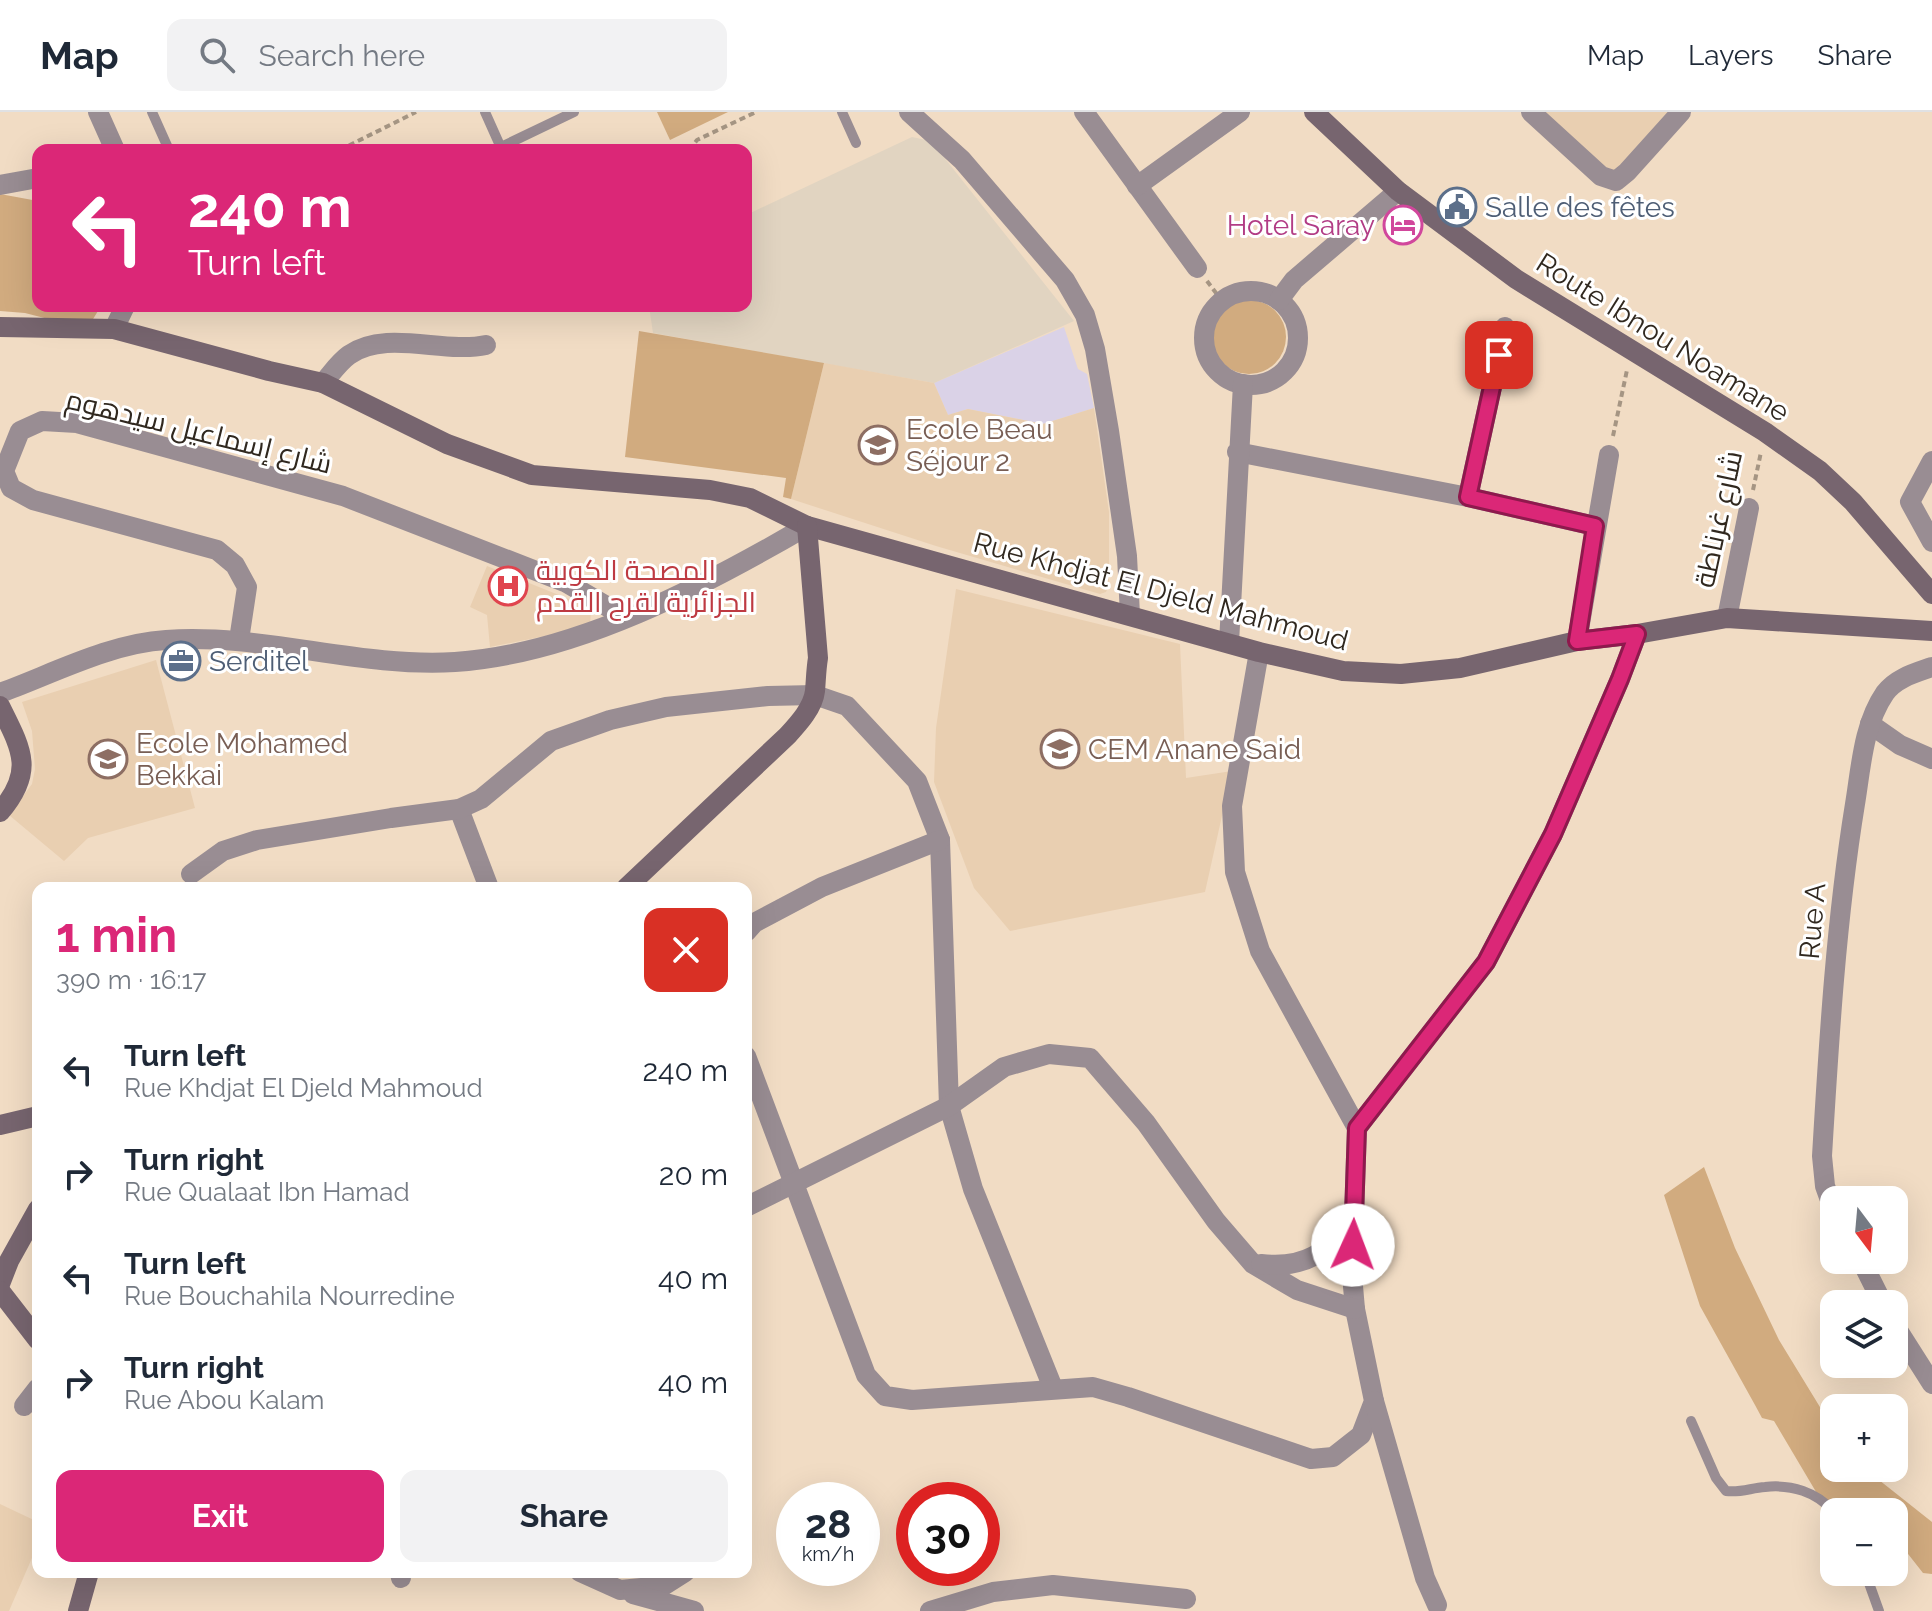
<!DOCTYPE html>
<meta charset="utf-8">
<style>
body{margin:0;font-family:Raleway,Cairo,sans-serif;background:#f2f2f3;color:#1f2937;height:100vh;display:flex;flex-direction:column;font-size:30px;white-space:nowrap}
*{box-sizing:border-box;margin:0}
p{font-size:26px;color:#747a83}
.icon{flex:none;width:44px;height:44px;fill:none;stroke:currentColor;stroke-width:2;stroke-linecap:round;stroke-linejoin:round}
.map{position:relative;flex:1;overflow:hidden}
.sheet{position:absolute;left:32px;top:770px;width:720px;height:696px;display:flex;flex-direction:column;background:#fff;border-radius:16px;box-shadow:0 8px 32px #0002}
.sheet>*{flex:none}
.guide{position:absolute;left:32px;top:32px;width:720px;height:168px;border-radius:16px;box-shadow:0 8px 32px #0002;background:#db2777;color:#fff;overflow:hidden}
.needle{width:52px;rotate:164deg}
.fabs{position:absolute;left:1820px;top:1074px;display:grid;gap:16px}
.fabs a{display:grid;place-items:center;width:88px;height:88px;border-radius:16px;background:#fff;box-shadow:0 8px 32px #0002;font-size:40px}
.speed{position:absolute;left:776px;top:1370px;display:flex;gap:16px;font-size:40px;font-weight:700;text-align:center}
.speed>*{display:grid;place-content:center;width:104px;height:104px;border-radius:50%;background:#fff;box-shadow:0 8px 32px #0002;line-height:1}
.speed small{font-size:20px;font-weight:400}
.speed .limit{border:12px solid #d22;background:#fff;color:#111}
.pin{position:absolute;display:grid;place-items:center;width:68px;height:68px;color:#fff;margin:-34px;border-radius:16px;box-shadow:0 4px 12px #0006}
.me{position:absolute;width:88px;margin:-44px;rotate:2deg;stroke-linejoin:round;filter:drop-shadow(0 0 6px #0008)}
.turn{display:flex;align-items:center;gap:28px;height:168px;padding:0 24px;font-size:36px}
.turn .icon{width:104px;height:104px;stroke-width:2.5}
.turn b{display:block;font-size:56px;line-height:68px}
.round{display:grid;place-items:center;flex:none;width:84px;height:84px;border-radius:16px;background:#f2f2f3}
.head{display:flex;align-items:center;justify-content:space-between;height:136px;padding:0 24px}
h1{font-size:48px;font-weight:700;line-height:60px;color:#db2777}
.action{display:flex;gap:16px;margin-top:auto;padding:16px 24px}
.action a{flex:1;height:92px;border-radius:16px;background:#db2777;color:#fff;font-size:32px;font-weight:700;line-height:92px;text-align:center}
.action a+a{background:#f2f2f3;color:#1f2937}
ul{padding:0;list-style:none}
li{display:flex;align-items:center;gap:24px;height:104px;padding:0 24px}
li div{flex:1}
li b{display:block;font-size:30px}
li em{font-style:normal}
header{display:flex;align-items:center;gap:48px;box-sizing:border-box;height:112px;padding:0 40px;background:#fff;border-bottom:2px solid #e0e1e3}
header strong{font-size:38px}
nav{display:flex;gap:44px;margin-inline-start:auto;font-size:28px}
.search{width:560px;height:72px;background:#f2f2f3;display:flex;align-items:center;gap:20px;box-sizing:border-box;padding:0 28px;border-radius:16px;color:#747a83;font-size:30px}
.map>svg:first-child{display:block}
.commercial{fill:#dad2e7}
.industrial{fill:#e1d4c1}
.built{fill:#e9cfb1}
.green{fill:#d1ab7f}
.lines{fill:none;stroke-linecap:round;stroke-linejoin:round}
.path{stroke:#a59583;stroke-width:4;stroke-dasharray:6 4;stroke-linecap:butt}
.lane{stroke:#998d93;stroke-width:10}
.street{stroke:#998d93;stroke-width:20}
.secondary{stroke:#77656f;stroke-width:20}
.route-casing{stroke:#8e194d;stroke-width:20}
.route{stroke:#db2777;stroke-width:14}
.labels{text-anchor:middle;stroke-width:6;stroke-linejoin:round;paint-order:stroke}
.service-label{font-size:28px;fill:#4e5e75;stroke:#fff;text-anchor:start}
.hotel-label{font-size:28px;fill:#b23c85;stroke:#fff;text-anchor:end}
.street-label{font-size:28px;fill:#30281f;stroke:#fff}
.education-label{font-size:28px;fill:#785e54;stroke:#fff;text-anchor:start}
.health-label{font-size:28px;fill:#be3a42;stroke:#fff;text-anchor:start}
</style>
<header>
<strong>Map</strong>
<div class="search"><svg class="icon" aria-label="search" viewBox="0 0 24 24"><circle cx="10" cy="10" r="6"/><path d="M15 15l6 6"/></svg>Search here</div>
<nav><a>Map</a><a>Layers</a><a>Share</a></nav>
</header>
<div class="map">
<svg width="1932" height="1499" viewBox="0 0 1932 1499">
<rect width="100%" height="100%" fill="#f1dcc4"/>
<path class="commercial" d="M1064 215 1078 257 1087 262 1094 296 1043 312 968 297 948 303 934 271Z"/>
<path class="industrial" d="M912 25 931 29 1074 209 934 271 653 221 649 194H746V103Z"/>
<g class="built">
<path d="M1545 0H1669L1612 64Z"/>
<path d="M824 251 934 271 948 303 968 297 1043 312 1094 296 1109 400V473L1106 480 1100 482 936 434 791 387Z"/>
<path d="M487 454 591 496 590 515 490 535 487 503 470 495Z"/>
<path d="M956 477 1180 532 1186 666 1232 659 1205 780 1010 819 974 776 934 670 936 616Z"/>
<path d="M156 548 195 696 88 726 64 749 9 703 32 672 35 657 32 619 22 590Z"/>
<path d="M0 1392 38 1410V1432L9 1499H0Z"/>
</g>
<g class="green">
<path d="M657 0H728L670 28Z"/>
<path d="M0 82 38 89V194H101L87 217 25 201 0 199Z"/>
<circle cx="1249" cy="225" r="37"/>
<path d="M639 219 824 251 791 387 783 385 786 366 625 345Z"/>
<path d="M1704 1055 1735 1136 1779 1228 1823 1300 1834 1314V1356H1869L1879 1368 1932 1410V1462L1923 1461 1901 1433 1894 1429V1400H1834L1825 1395 1774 1309 1762 1306 1755 1293 1700 1194 1664 1083Z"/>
</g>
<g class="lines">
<g class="path">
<path d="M340 38 416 0"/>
<path d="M689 38 697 28 756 0"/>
<path d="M1207 169 1222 189"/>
<path d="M1613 324 1627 258"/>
<path d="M1753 378 1761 340"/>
</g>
<g class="lane">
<path d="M152 0 169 38"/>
<path d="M485 0 502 38"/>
<path d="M842 0 856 31"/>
<path d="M501 35 574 0"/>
<path d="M1691 1309 1716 1366 1726 1379C1740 1381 1751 1376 1765 1375 1791 1372 1817 1380 1834 1400"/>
<path d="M1865 1460 1879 1499"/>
</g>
<g class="street">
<path d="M98 0 115 38"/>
<path d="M909 0 962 48 1065 168 1085 203 1095 237 1109 319 1127 444 1130 503"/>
<path d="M1084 0 1197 156"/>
<path d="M1531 0 1601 64 1616 69 1627 60 1681 0"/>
<path d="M0 73 38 66"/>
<path d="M1137 74 1240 0"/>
<circle cx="1251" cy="226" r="47"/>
<path d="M1279 188 1294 168 1398 79"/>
<path d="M114 217 125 194"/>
<path d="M323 271C331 262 339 250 349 243 386 217 443 242 486 233"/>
<path d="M1237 340 1468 385 1595 414"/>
<path d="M1932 349 1910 390 1932 430"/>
<path d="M1468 385 1505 215"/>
<path d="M1727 506 1749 396"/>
<path d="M239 528 247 475 235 453 217 438 33 388 11 376 4 359 20 319 42 309 77 311 343 384 567 471 625 505"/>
<path d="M1577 529 1609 343"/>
<path d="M1229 531 1243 272"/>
<path d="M0 581C52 562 111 531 166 528 263 521 358 556 455 550 576 542 704 474 807 414"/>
<path d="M1870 612 1900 633 1932 647"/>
<path d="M459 697 489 776"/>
<path d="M191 762 223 739 257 728 391 706 459 697 481 687 551 629 610 608 666 595 768 584 815 583 847 594 917 669 940 728 949 994 973 1077 1053 1276"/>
<path d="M746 820 754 811 822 775 940 728"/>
<path d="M746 944 866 1263 885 1284 912 1288 1093 1275 1128 1285 1311 1347 1333 1345 1361 1323 1374 1289 1355 1197 1352 1163 1357 1016 1260 839 1235 760 1232 694 1259 540"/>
<path d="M1357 1016 1486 850 1553 722 1620 567 1637 522"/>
<path d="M746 1095 949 994 1004 955 1049 942 1090 946 1146 1011 1216 1109 1253 1152 1297 1178 1355 1197"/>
<path d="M1834 1099 1825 1074 1822 1044C1829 927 1836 809 1855 692 1861 656 1863 613 1885 581 1896 566 1915 561 1932 555"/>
<path d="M1861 1148 1883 1192"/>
<path d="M1261 1152C1304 1157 1329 1141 1353 1105"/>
<path d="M1894 1212 1932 1272"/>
<path d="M1374 1289 1425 1466 1437 1493"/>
<path d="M24 1294 38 1276"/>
<path d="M400 1460 401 1466"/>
<path d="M580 1460 620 1478 663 1474 685 1460"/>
<path d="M633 1482 694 1499"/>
<path d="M930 1499 993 1480 1053 1473 1186 1487"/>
</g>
<g class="secondary">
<path d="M1314 0 1398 79 1516 167 1765 320 1820 359 1853 390 1932 482"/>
<path d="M0 215 114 217 269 259 323 271 447 332 532 363 710 378 750 386 807 414 1259 540 1343 559 1401 562 1460 556 1577 529 1637 522 1727 506 1932 519"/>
<path d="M0 594C22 638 35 659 0 700"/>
<path d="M626 776 787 624C798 612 813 596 815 579 816 568 816 558 818 546L807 414"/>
<path d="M0 1013 38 1004"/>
<path d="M0 1172 9 1149 38 1097"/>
<path d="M0 1179 38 1228"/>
<path d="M78 1499 89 1460"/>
</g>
</g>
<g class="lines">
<g class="route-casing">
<path id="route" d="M1353 1133 1357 1016 1486 850 1553 722 1620 567 1637 522 1577 529 1595 414 1468 385 1499 243"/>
</g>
<use href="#route" class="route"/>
</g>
<defs>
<g id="civic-ring" transform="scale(2)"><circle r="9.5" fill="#fff" stroke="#5c6f8a" stroke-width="1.5"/><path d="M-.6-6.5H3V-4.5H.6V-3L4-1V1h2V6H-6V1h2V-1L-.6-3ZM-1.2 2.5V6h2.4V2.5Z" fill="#5c6f8a"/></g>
<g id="hotel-ring" transform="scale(2)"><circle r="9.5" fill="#fff" stroke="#d1479c" stroke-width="1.5"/><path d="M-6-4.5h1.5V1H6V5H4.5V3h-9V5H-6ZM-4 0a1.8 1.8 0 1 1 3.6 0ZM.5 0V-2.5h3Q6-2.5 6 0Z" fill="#d1479c"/></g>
<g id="school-ring" transform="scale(2)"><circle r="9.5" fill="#fff" stroke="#8d6e63" stroke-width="1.5"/><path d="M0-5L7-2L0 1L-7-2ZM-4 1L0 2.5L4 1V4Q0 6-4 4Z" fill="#8d6e63"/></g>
<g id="hospital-ring" transform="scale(2)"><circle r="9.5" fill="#fff" stroke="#e0444e" stroke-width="1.5"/><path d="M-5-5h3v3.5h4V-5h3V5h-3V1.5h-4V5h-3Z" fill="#e0444e"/></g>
<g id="office-ring" transform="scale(2)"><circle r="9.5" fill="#fff" stroke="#5c6f8a" stroke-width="1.5"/><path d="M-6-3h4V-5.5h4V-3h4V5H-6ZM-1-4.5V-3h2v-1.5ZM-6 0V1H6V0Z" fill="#5c6f8a"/></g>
</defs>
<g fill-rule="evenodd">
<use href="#civic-ring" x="1457" y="95"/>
<use href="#hotel-ring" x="1403" y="113"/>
<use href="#school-ring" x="878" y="333"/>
<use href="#hospital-ring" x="508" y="474"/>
<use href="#office-ring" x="181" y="549"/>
<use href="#school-ring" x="1060" y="637"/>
<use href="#school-ring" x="108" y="647"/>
</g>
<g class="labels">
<g class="service-label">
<text x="1485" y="105">Salle des fêtes</text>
<text x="209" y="559">Serditel</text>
</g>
<g class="hotel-label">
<text x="1375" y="123">Hotel Saray</text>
</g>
<g class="street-label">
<text transform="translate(1663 225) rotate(32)" y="10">Route Ibnou Noamane</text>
<text transform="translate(199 319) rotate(14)" y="10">شارع إسماعيل سيدهوم</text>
<text transform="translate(1718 407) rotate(-78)" y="10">شارع غرناطة</text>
<text transform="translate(1161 479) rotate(15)" y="10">Rue Khdjat El Djeld Mahmoud</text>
<text transform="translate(1812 809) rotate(-85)" y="10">Rue A</text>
</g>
<g class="education-label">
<text x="906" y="327">Ecole Beau<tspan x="906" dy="32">Séjour 2</tspan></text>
<text x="136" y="641">Ecole Mohamed<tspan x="136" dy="32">Bekkai</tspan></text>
<text x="1088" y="647">CEM Anane Said</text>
</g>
<g class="health-label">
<text x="536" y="468">المصحة الكوبية<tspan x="536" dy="32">الجزائرية لقرح القدم</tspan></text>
</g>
</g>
</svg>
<div class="fabs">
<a><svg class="needle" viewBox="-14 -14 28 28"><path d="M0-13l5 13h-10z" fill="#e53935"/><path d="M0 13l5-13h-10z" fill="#747a83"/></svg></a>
<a><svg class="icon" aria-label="layers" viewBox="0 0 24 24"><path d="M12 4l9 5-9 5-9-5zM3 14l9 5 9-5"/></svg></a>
<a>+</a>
<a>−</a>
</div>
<div class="speed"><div>28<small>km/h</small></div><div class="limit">30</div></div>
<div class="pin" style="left:1499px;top:243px;background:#d93025"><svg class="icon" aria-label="arrive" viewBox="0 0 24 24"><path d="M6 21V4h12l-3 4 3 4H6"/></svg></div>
<svg class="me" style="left:1353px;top:1133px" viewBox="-20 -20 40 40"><circle r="19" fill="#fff"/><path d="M0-13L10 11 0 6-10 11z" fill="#db2777"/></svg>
<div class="guide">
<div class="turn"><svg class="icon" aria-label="left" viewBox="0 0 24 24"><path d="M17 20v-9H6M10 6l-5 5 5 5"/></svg><div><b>240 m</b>Turn left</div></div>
</div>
<section class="sheet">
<div class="head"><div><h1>1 min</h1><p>390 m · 16:17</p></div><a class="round" style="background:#d93025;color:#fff"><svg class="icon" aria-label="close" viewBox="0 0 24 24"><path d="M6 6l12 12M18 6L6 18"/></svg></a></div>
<ul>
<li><svg class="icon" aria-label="left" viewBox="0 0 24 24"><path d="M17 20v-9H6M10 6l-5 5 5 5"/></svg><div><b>Turn left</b><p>Rue Khdjat El Djeld Mahmoud</p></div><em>240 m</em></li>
<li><svg class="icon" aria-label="right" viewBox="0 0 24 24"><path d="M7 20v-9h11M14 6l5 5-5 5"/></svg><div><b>Turn right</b><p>Rue Qualaat Ibn Hamad</p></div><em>20 m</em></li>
<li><svg class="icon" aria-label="left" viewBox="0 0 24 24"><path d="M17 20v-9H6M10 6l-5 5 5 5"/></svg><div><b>Turn left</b><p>Rue Bouchahila Nourredine</p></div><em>40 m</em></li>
<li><svg class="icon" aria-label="right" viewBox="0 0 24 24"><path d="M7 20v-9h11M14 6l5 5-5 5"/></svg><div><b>Turn right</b><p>Rue Abou Kalam</p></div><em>40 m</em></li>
</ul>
<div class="action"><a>Exit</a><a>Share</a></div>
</section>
</div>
